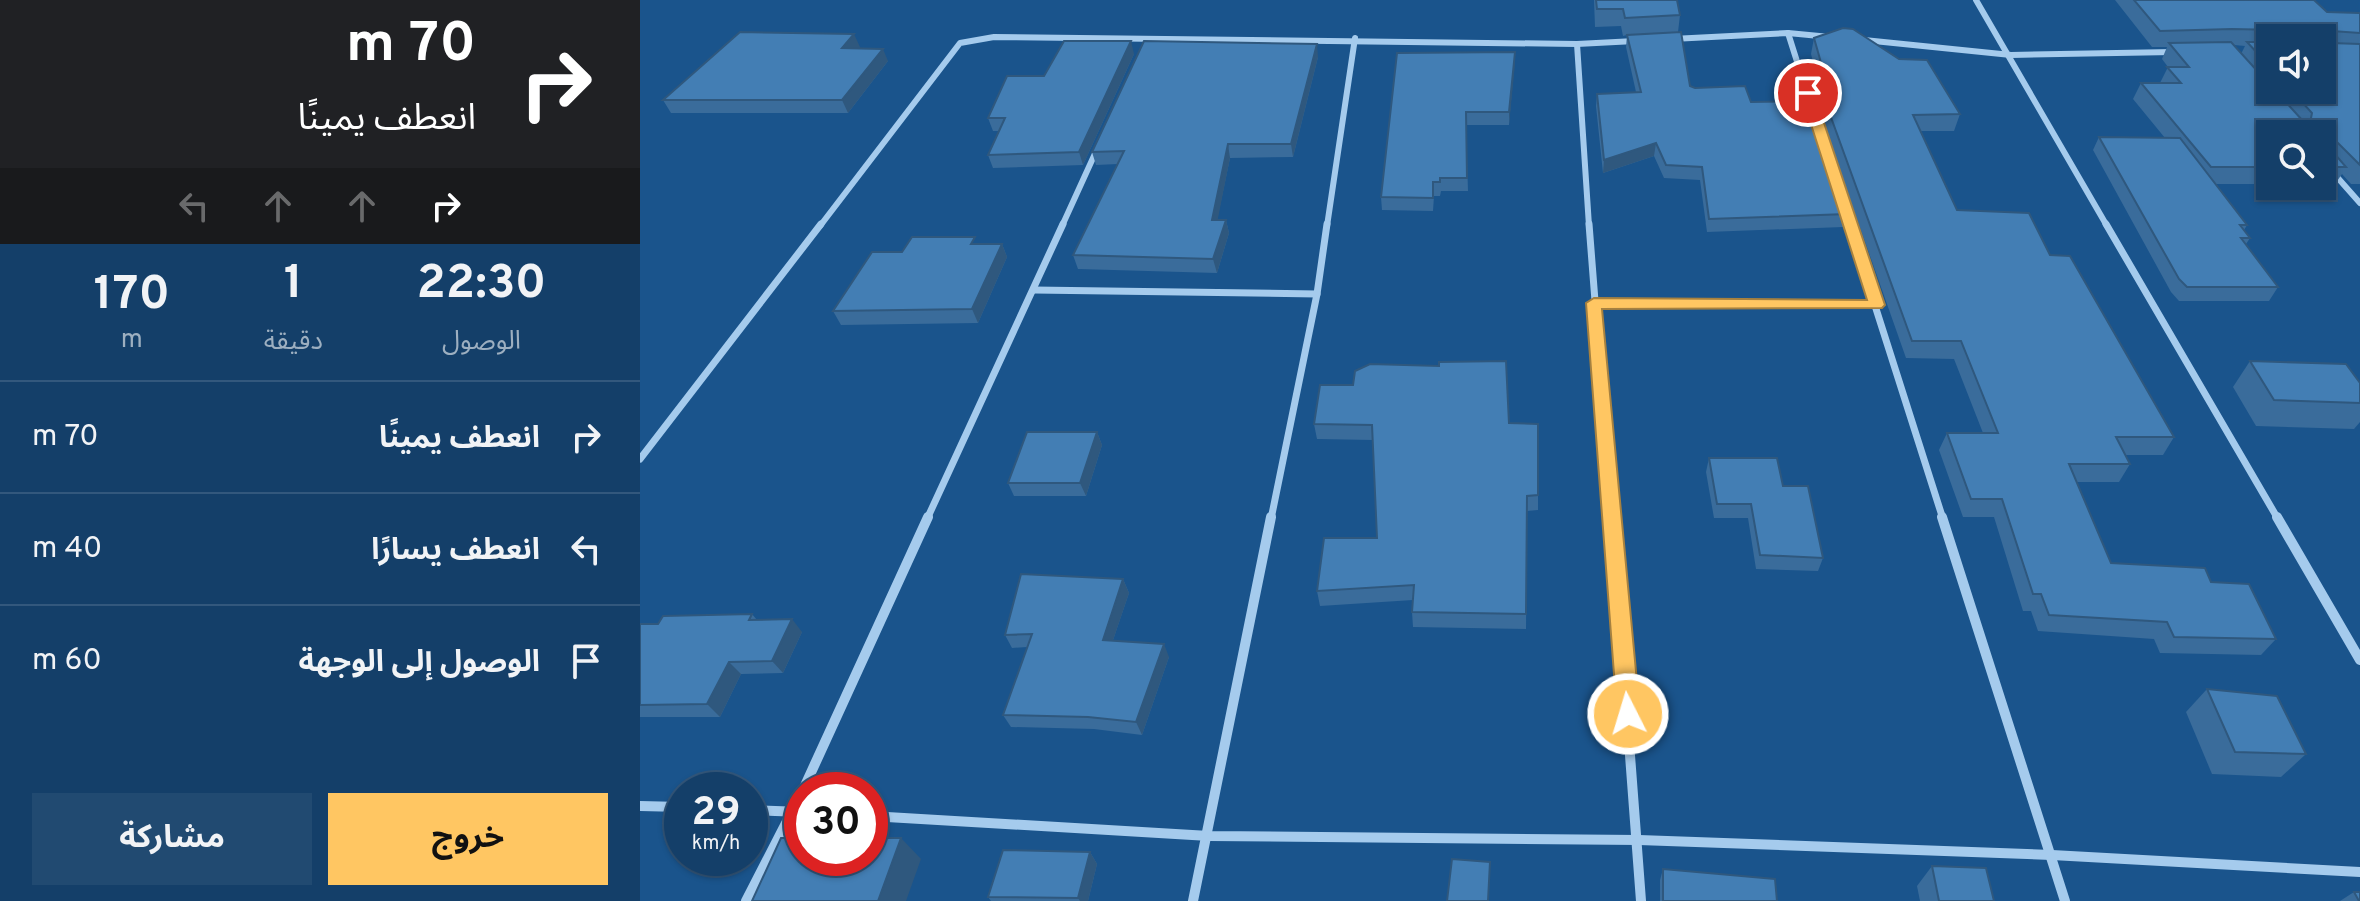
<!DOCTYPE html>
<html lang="ar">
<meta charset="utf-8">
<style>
body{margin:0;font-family:Overpass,"Noto Sans Arabic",sans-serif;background:#214a71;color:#f1f3f6;direction:rtl;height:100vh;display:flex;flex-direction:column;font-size:30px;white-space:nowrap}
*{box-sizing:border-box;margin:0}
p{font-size:26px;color:#9dafc0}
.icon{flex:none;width:44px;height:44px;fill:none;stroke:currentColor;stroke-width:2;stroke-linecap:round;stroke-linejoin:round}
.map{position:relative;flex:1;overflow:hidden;direction:ltr}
.panel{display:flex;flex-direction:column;background:#143f69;width:640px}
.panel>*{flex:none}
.hud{background:#202124;color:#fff;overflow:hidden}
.tools{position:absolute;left:1616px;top:24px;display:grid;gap:16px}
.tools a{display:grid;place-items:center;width:80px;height:80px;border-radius:0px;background:#143f69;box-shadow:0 2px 6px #0004,0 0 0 2px #33587d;font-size:40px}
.speed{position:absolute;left:24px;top:772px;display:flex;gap:16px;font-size:40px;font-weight:700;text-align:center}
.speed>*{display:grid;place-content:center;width:104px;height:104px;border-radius:50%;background:#143f69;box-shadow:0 2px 6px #0004,0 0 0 2px #33587d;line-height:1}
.speed small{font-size:20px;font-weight:400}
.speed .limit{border:12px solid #d22;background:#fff;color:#111}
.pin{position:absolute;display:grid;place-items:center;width:68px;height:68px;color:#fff;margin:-34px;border:4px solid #fff;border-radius:50%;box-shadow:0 2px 8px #0007}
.me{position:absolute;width:88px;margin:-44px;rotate:355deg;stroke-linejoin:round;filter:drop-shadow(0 0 6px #0008)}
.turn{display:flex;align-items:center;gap:28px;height:168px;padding:0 32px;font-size:36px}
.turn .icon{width:104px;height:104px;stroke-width:2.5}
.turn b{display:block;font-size:56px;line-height:68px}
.lanes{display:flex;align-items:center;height:76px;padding:0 32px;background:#0003;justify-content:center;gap:40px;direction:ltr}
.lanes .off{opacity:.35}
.eta{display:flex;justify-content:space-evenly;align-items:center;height:136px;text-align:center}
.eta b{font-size:48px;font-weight:700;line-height:56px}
.primary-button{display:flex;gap:16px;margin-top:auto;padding:16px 32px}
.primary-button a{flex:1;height:92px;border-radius:0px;background:#ffc662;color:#111;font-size:32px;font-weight:700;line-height:92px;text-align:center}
.primary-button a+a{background:#214a71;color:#f1f3f6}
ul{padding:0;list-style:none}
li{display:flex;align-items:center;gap:24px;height:112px;padding:0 32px;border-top:2px solid #33587d}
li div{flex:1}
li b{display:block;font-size:30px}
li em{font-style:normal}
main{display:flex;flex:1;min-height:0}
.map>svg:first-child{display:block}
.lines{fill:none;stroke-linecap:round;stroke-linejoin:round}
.street-far2{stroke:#a5cbed;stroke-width:6}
.street-far1{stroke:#a5cbed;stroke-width:7}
.street{stroke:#a5cbed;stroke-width:10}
.wall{fill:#3a6c9b;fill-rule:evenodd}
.shaded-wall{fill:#2f587e}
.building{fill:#437eb4;stroke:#2f587e;stroke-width:2}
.route{fill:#ffc662;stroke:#a68140;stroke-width:2}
</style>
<main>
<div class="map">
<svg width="1720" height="901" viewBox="0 0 1720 901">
<rect width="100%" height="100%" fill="#1a548c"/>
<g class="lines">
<g class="street-far2">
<path d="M1336 0 1467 226"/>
<path d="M1148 33 1209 226"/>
<path d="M1032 39 1148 33 1190 37"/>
<path d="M1224 40 1371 55 1533 52"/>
<path d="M937 44 949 226"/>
<path d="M1682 160 1720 203"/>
<path d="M180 226 320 43 354 37 937 44 995 41"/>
<path d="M422 226 458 147"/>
<path d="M687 226 715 38"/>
</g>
<g class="street-far1">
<path d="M949 224 972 519"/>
<path d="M1209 224 1303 519"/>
<path d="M1466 224 1638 519"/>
<path d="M394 290 677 294"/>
<path d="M954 303 1237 305"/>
<path d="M0 459 181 224"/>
<path d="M287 519 423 224"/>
<path d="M631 519 677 294 687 224"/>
</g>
<g class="street">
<path d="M972 517 1001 901"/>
<path d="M1302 517 1425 901"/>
<path d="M1637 517 1720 660"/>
<path d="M163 790 288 517"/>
<path d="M0 806 42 807"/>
<path d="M110 810 162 812"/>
<path d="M230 816 569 836 999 840 1412 855 1720 872"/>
<path d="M106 901 162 792"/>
<path d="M553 901 631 517"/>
</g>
</g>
<g class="wall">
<path d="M954 0H1037L1040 15 1038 32 1050 86 1111 102 1207 214 1203 227 1067 232 1060 180 1024 178 1014 156 963 173 956 106 957 94 996 92 986 47 987 35 983 36 981 26 955 27Z"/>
<path d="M1475 0H1674L1687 12 1720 13V184H1711L1702 174 1695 184H1682V134H1630V184H1576L1607 225 1604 230 1610 238 1606 244 1638 287 1629 301H1539L1531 292 1453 150 1459 137 1525 138 1493 99 1501 83H1520L1528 67 1522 59 1527 47H1512ZM1630 38H1682V90H1630ZM1594 45 1605 46 1601 54Z"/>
<path d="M1174 38 1320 114 1314 131H1281L1317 210 1410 255 1534 437 1523 455H1485L1490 464 1479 482H1436L1471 563 1571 582 1636 639 1621 655 1520 653 1514 639 1398 631 1391 611H1383L1354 517H1323L1299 450 1307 433H1343L1314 359 1266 358 1180 114 1183 100 1171 54Z"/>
<path d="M220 47 218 49 248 61 208 113H31L23 100Z"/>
<path d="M875 52 869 125H826L828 191H801L800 196H794L793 211 742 210 741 197Z"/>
<path d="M494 54 443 165 353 168 348 155 359 131H353L348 118 404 76Z"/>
<path d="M678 57 653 157 590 158 577 220H586L589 233 577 273 438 269 433 255 478 164 456 165 452 152Z"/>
<path d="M338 244H362L367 257 338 323 201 325 193 311 262 252Z"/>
<path d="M1610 361 1720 383V422L1714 429 1616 426 1593 387Z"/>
<path d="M869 423 898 495V510L887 511 886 629 773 627 772 612 773 600 680 606 677 591 737 538 733 440 677 439 674 424Z"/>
<path d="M457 432 462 445 446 496H374L368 483Z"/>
<path d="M1069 458 1143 486 1183 558 1178 571 1116 569 1108 518H1074L1066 472Z"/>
<path d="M483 579 489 593 473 640 529 657 502 735 454 729 371 727 363 715 387 647 372 648 365 635Z"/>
<path d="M112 614 117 620 162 632 143 673 101 674 80 717H0V624H18Z"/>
<path d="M1567 689 1666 754 1641 777 1572 774 1546 712Z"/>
<path d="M450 852 457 864 448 901H351L348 897Z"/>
<path d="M1292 866 1354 901H1280L1277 886Z"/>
<path d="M1023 869 1137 901H1020V880Z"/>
<path d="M1714 892 1720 901H1700Z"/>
</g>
<g class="shaded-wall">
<path d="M214 34 220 47 208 61 202 48Z"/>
<path d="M491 41 494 54 443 165 439 152Z"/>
<path d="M677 44 678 57 653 157 651 144Z"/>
<path d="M243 49 248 61 208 113 202 100Z"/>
<path d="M875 52V64L869 125V112Z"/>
<path d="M1016 143 1014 156 963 173 964 160Z"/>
<path d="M588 144 590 158 575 233 572 220Z"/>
<path d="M586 220 589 233 577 273 573 259Z"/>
<path d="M362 244 367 257 338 323 332 309Z"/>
<path d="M457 432 462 445 446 496 440 483Z"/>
<path d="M483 579 489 593 469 652 463 640Z"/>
<path d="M152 619 162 632 143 673 132 661Z"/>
<path d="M524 644 529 657 502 735 496 722Z"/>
<path d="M89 662 101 674 80 717 67 704Z"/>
<path d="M261 838 281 859 266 901H238Z"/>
<path d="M450 852 457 864 448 901H440L438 898Z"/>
</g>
<g class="building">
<path d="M956 0H1037L1040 15 985 18 983 9H957Z"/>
<path d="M1494 0H1674L1687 12 1720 13V33L1692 31 1685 37 1691 43 1720 44V165L1692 137 1687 145 1706 167H1682V134H1630V167H1571L1501 83H1541L1527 67H1549L1529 43 1591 42 1630 85V90H1635L1663 121 1670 123 1672 113 1651 90H1682V38H1642L1644 34 1639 30 1592 29 1520 31Z"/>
<path d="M1203 28 1213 29 1259 59 1287 60 1320 114 1273 115 1317 210 1389 213 1410 255 1430 256 1534 437H1476L1490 464H1429L1471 563 1565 568 1571 582 1609 584 1636 639 1534 637 1527 622 1409 615 1401 594H1393L1362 499H1331L1307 433H1358L1321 341H1272L1184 98H1191L1174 38Z"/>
<path d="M100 32 214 34 202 48 243 49 202 100H23Z"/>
<path d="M1041 32 1050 86 1055 88 1105 86 1111 102 1170 101 1207 214 1069 219 1062 167 1026 165 1016 143 964 160 957 94 1001 92 987 35Z"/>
<path d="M424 41H491L439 152 348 155 365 118H348L367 76H404Z"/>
<path d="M504 41 677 44 651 144H588L572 220H586L573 259 433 255 484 151 452 152Z"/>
<path d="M1607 42H1630V67Z"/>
<path d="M875 52 869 112H826L827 178H800V182H793V198L741 197 757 53Z"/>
<path d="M1459 137 1540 138 1607 225H1600L1610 238H1601L1638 287H1547L1539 279Z"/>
<path d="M272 237H335L331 244H362L332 309 193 311 232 252H262Z"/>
<path d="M866 361 869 423 898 424V495L887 496 886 614 772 612 774 585 677 591 684 538H737L732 425 674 424 680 385H713L715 371 730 364 799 366V362Z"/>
<path d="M1610 361 1706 364 1720 383V403L1634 400Z"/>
<path d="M387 432H457L440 483H368Z"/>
<path d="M1069 458H1137L1143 486H1168L1183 558 1120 555 1111 504H1077Z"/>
<path d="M381 574 483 579 463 640 524 644 496 722 448 717 363 715 392 634 365 635Z"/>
<path d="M112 614 109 620 152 619 132 661 89 662 67 704 0 705V624H18L23 616Z"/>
<path d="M1567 689 1637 696 1666 754 1595 752Z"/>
<path d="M141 838H162V858H230V838H261L238 901H112Z"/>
<path d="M363 850 450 852 438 898 348 897Z"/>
<path d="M812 859 850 862 848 901H807Z"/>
<path d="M1292 866 1346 868 1354 901H1299Z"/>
<path d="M1023 869 1135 879 1137 901H1023Z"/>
<path d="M1714 892H1720V901H1719Z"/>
</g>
<path class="route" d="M1168 89 1174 93 1245 305 1242 308 962 309 1000 714 996 721 988 724 981 721 977 714 946 303 954 298 1227 300 1161 93Z"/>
</svg>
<div class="tools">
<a><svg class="icon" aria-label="sound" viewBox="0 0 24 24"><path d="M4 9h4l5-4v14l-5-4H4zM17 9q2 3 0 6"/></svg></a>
<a><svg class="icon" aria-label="search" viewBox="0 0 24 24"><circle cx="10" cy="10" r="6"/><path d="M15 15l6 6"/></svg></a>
</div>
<div class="speed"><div>29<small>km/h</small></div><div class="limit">30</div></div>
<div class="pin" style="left:1168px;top:93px;background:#d93025"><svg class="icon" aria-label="arrive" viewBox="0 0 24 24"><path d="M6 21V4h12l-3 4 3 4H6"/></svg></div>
<svg class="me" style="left:988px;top:714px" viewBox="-20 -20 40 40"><circle r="17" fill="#ffc662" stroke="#fff" stroke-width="3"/><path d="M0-11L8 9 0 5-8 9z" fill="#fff"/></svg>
</div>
<section class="panel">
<div class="hud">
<div class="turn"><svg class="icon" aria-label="right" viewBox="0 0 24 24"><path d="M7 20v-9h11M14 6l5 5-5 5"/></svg><div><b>70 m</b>انعطف يمينًا</div></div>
<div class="lanes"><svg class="icon off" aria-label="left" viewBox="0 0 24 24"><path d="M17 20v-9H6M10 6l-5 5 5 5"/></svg><svg class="icon off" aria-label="ahead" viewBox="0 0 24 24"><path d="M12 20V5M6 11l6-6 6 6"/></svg><svg class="icon off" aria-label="ahead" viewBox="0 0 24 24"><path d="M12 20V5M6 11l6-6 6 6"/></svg><svg class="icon" aria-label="right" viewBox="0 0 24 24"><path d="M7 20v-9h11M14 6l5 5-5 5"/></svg></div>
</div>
<div class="eta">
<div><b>22:30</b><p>الوصول</p></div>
<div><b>1</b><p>دقيقة</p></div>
<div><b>170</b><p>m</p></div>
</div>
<ul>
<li><svg class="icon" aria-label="right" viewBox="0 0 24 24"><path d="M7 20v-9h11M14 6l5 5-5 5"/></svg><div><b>انعطف يمينًا</b></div><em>70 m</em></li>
<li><svg class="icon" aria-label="left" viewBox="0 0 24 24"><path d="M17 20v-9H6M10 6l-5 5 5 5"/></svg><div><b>انعطف يسارًا</b></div><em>40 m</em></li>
<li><svg class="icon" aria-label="arrive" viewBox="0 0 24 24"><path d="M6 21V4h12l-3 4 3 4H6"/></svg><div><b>الوصول إلى الوجهة</b></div><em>60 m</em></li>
</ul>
<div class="primary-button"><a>خروج</a><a>مشاركة</a></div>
</section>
</main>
